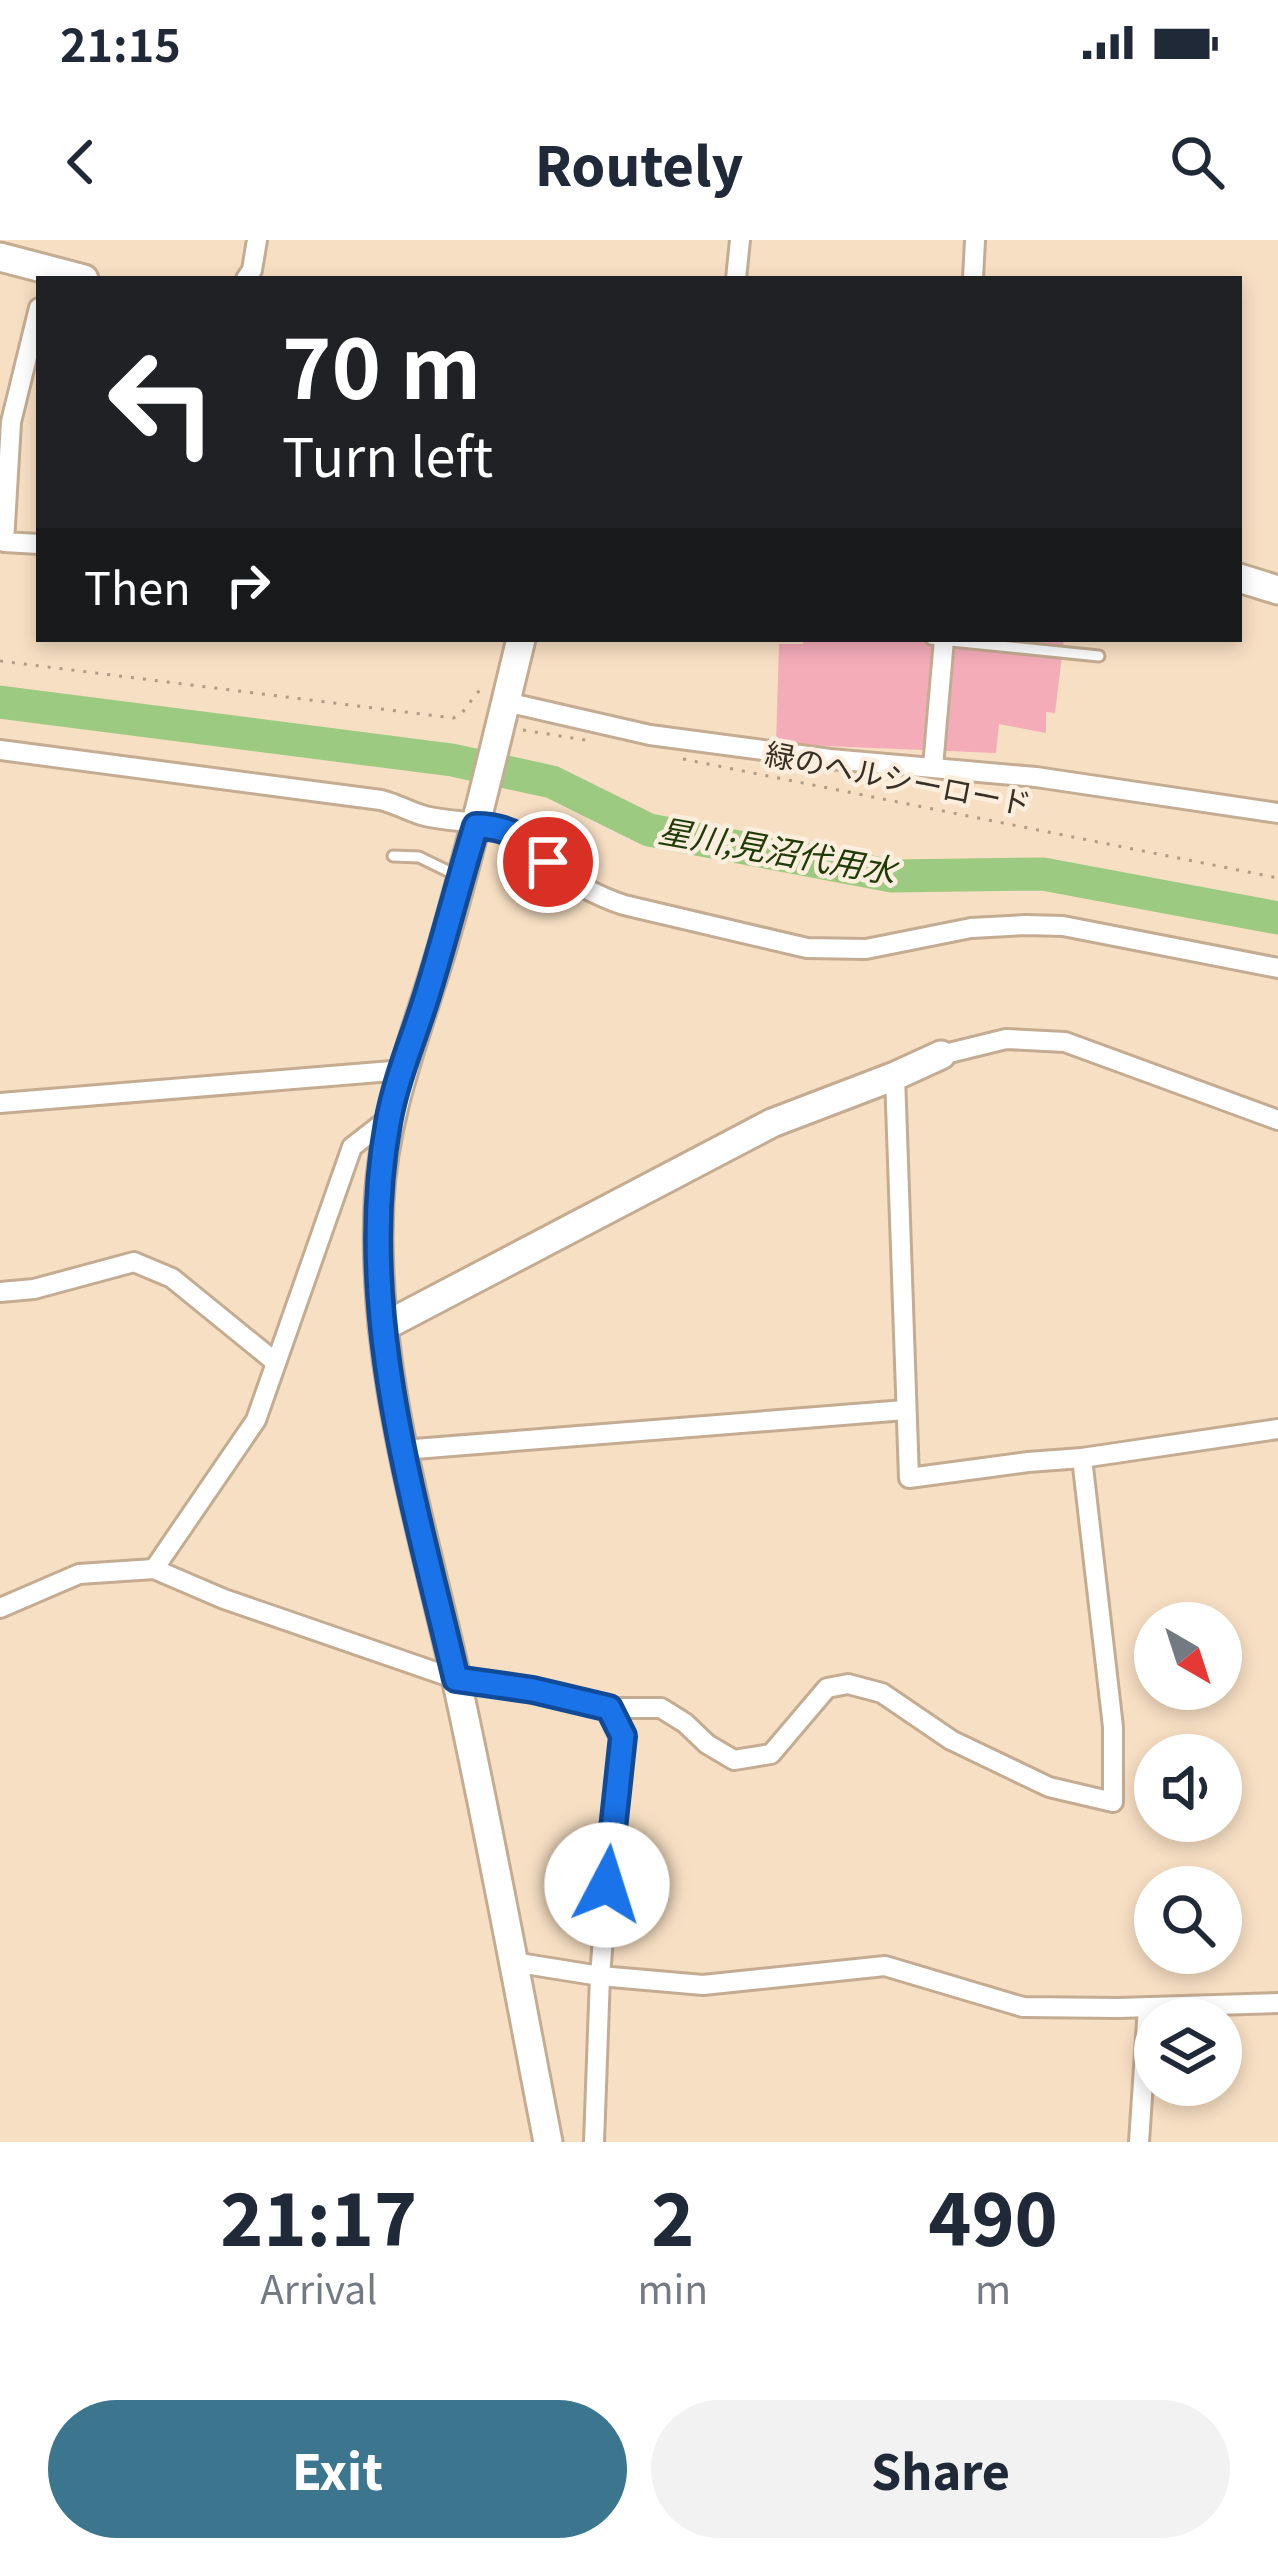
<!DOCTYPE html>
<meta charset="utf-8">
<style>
body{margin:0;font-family:Georgia,"Noto Sans JP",serif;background:#f2f2f3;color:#1f2937;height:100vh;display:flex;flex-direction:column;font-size:45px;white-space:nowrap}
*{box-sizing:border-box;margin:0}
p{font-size:39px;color:#747a83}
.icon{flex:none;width:66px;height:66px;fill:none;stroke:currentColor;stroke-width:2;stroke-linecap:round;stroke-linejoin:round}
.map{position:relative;height:1902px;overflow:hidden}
.side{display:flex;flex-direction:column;background:#fff;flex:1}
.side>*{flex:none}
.hud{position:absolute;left:36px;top:36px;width:1206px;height:366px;border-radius:0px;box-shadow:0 6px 18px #0003;background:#202124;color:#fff;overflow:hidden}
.needle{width:78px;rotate:141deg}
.controls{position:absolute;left:1134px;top:1362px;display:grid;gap:24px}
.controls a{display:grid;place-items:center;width:108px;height:108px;border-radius:50%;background:#fff;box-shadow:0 6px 18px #0003;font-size:60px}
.pin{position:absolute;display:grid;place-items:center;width:102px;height:102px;color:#fff;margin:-51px;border:6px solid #fff;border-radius:50%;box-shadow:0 3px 12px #0007}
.me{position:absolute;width:132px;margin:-66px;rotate:5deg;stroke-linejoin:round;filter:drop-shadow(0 0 9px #0008)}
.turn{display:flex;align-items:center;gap:42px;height:252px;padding:0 48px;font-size:54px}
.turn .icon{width:156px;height:156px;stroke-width:2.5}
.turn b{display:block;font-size:84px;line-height:102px}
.then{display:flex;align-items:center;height:114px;padding:0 48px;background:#0003;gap:24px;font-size:45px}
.eta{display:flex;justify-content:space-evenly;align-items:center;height:204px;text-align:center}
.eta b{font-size:72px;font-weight:800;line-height:84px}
.action{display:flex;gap:24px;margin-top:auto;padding:24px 48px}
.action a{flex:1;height:138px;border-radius:72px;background:#3b758e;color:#fff;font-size:48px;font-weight:800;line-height:138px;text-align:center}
.action a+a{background:#f2f2f3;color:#1f2937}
.status{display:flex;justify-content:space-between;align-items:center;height:84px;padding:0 60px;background:#fff;direction:ltr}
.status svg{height:33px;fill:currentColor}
header{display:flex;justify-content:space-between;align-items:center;height:156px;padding:0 48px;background:#fff;font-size:54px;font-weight:800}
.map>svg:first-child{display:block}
.green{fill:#f5acb9}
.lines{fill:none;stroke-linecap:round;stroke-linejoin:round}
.river{stroke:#9dca81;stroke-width:33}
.lane-casing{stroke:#c4ac92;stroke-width:15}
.street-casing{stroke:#c4ac92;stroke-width:24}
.secondary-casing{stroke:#c4ac92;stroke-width:33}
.path{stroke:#af9c87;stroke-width:3;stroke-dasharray:3 9;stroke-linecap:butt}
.lane{stroke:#fff;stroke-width:9}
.street{stroke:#fff;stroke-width:18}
.secondary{stroke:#fff;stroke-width:27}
.route-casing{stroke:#114b97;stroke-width:30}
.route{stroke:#1a73e8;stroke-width:21}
.labels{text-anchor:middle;stroke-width:9;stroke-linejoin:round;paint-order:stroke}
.street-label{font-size:30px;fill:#393025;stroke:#fdeede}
.water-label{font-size:33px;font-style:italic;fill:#1f3c08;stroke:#fdeede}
</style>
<div class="status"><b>21:15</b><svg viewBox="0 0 49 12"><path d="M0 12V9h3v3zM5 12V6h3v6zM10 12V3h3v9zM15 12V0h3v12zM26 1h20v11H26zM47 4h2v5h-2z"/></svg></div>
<header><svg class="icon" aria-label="back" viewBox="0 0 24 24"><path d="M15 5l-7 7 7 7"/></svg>Routely<svg class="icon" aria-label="search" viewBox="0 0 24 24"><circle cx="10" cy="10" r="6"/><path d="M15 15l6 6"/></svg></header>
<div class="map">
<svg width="1278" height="1902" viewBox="0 0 1278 1902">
<rect width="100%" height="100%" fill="#f7dfc3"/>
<path class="green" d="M804 399 1013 401 1014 399H1064L1055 473 1046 472V493L999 484 996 513 776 504 779 404H803Z"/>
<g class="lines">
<path class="river" d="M0 462 452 520 552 542 649 590 892 636 1043 634 1278 678"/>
<g class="lane-casing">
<g id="lane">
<path d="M931 399 1099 416"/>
<path d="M393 616 419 617 456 635"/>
</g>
</g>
<g class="street-casing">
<g id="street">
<path d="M246 39 252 30 257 0"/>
<path d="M736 39 740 0"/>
<path d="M973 39 975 0"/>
<path d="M39 68 11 182 4 302 39 304"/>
<path d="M506 462 650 495 830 519 1036 537 1278 573"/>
<path d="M0 510 381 560C397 564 410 572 425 576 453 583 490 580 516 593 530 600 540 614 551 624 573 644 597 656 624 665L807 708 866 709 971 688 1026 685 1063 686 1278 728"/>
<path d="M933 527 944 399"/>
<path d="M941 815 1006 799 1065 802 1278 880"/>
<path d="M895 836 909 1238 1028 1222 1082 1218 1278 1189"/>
<path d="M0 863 404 830"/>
<path d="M0 1052 34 1049 134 1022 172 1038 274 1121"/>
<path d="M402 1210 905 1170"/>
<path d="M154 1329 256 1180 352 907 388 879"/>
<path d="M0 1368 79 1334 154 1329 224 1359 456 1439 533 1450 609 1468H661L685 1483 707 1504 734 1520 771 1514 827 1448 848 1444 882 1453 951 1500 1049 1547 1113 1562V1487L1082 1218"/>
<path d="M513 1722 600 1736 703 1745 885 1726 1023 1767 1118 1768 1278 1763"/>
<path d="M594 1902 600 1736 611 1599 623 1496 609 1468"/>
<path d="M1139 1902 1148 1767"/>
</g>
</g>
<g class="secondary-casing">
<g id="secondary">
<path d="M0 17 84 39"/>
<path d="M1239 338 1278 350"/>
<path d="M521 399C496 502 472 605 442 708 417 792 383 874 379 963 371 1125 421 1282 456 1438 490 1592 518 1747 548 1902"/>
<path d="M383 1087 772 883 895 836 941 815"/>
</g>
</g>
<g class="path">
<path d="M0 421 453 478C470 472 471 451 487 447"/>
<path d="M523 490 591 501"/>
<path d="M683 519 1278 638"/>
</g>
<use href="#lane" class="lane"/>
<use href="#street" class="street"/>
<use href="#secondary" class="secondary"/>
</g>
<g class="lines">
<g class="route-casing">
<path id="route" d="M548 622C526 599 509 586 476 586 459 641 445 697 428 752 415 795 396 838 388 883 354 1069 414 1259 456 1439L533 1450 609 1468 623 1496 607 1645"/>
</g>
<use href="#route" class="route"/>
</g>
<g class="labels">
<g class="street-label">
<text transform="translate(898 540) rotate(11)" y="10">緑のヘルシーロード</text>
</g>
<g class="water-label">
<text transform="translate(777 611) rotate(10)" y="12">星川;見沼代用水</text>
</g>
</g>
</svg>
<div class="controls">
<a><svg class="needle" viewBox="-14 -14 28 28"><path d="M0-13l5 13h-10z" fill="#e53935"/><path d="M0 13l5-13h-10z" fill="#747a83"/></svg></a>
<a><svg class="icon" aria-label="sound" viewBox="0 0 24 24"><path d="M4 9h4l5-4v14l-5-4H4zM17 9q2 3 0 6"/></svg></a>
<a><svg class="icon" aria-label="search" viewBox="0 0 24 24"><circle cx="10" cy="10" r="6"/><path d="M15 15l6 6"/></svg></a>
<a><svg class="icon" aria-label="layers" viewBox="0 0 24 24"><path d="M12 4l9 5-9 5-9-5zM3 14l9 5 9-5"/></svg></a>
</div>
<div class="pin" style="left:548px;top:622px;background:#d93025"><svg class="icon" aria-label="arrive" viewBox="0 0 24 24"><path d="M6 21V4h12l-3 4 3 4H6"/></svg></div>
<svg class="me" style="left:607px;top:1645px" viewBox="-20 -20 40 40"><circle r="19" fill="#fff"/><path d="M0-13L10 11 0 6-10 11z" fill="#1a73e8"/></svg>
<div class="hud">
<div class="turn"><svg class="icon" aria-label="left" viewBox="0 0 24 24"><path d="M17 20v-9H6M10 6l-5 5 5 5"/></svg><div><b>70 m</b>Turn left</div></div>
<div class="then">Then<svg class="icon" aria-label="right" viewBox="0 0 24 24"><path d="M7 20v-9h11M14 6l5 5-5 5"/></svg></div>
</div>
</div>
<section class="side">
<div class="eta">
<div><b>21:17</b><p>Arrival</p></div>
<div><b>2</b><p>min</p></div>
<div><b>490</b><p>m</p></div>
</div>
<div class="action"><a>Exit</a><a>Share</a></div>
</section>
